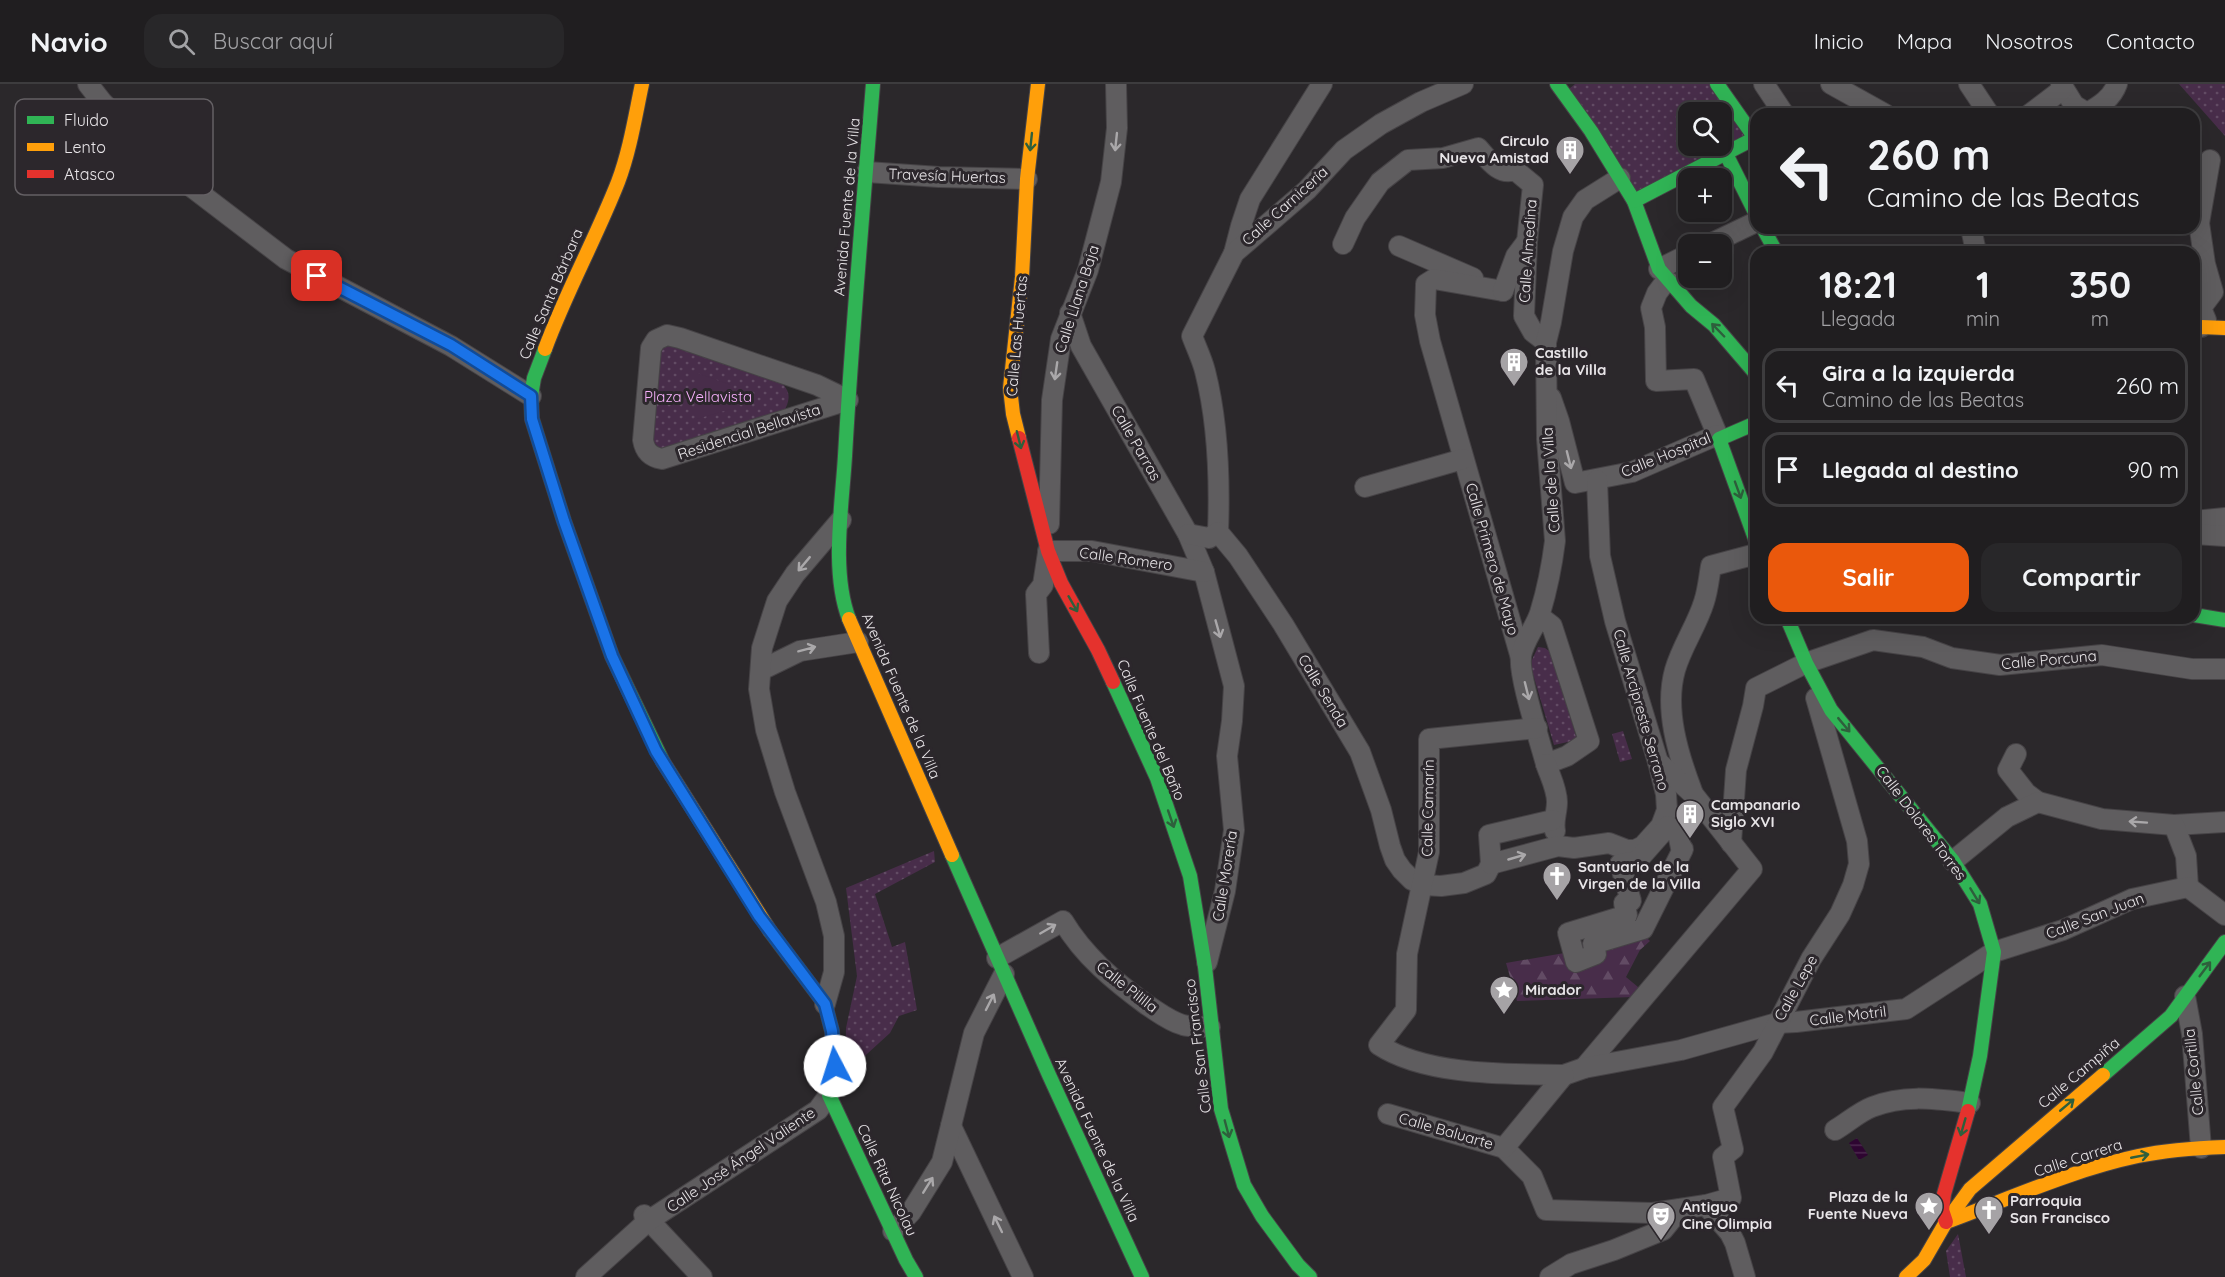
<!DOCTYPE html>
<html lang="es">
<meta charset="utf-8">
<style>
body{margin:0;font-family:Quicksand,sans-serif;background:#282729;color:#f1f3f6;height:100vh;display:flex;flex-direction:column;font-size:22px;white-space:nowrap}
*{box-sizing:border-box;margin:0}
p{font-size:20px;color:#a2a2a5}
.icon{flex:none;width:33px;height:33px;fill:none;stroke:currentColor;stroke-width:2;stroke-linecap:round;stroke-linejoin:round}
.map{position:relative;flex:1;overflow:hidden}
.details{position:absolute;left:1750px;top:162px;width:450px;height:378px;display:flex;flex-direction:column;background:#201e20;border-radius:18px;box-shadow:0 6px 24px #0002,0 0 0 2px #3d3c3e}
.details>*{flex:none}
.banner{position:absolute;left:1750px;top:24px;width:450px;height:126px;border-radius:18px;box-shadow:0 6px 24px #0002,0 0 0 2px #3d3c3e;background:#201e20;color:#f1f3f6;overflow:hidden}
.tools{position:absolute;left:1678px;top:18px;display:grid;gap:12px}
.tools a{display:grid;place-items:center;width:54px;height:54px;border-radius:12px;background:#201e20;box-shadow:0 6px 24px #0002,0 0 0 2px #3d3c3e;font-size:30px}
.pin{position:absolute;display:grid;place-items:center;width:51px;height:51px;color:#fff;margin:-26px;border-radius:12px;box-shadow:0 3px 9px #0006}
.me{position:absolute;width:66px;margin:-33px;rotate:355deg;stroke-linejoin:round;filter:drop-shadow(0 0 4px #0008)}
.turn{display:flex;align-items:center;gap:21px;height:126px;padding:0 18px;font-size:27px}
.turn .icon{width:78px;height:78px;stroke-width:2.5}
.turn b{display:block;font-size:42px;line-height:51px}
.eta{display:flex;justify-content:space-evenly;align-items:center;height:102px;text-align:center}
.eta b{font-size:36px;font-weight:700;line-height:42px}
.action{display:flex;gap:12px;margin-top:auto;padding:12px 18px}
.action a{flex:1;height:69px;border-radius:18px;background:#ea580c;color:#fff;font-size:24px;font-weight:700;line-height:69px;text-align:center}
.action a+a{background:#282729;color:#f1f3f6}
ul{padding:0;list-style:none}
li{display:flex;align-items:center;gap:18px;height:75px;margin:0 12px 9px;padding:0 6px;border:3px solid #3d3c3e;border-radius:18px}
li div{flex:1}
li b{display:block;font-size:22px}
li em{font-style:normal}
header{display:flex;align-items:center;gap:36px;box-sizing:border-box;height:84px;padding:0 30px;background:#201e20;border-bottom:2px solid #3d3c3e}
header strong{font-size:28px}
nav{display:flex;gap:33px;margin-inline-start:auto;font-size:21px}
.search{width:420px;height:54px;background:#282729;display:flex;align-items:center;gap:15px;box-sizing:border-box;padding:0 21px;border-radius:18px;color:#a2a2a5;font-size:22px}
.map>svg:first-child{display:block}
.forest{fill:url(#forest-firs)}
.park{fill:url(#park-dots);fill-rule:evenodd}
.pitch{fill:#482d4a}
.water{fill:url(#water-rules)}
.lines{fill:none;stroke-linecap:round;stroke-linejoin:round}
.street-casing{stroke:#464346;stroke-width:22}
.fast-casing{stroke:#464346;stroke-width:16}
.slow-casing{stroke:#464346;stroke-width:16}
.jam-casing{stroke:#464346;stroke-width:16}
.street{stroke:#5f5d5f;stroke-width:20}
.fast{stroke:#30b455;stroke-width:14}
.slow{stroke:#ff9f0a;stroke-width:14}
.jam{stroke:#e5322d;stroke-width:14}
.oneway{stroke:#2e5f3c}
.oneway2{stroke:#aaa8aa}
.route-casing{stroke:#114b97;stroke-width:15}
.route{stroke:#1a73e8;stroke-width:10}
.labels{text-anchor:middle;stroke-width:6;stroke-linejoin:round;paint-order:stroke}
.poi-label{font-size:15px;font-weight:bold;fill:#e8e5e8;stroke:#2c272c;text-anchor:start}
.street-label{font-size:15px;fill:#e8e5e8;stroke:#2c272c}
.park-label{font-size:15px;fill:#f8b1fd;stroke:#2c272c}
.key{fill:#2c272c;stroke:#646064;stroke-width:1.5}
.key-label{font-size:16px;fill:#e8e5e8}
</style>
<header>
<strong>Navio</strong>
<div class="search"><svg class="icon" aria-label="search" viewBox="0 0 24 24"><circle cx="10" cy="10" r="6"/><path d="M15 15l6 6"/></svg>Buscar aquí</div>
<nav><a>Inicio</a><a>Mapa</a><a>Nosotros</a><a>Contacto</a></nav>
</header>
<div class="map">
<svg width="2225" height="1193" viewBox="0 0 2225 1193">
<defs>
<pattern id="forest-firs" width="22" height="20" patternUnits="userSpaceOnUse" patternTransform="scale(1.5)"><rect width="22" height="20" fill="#482d4a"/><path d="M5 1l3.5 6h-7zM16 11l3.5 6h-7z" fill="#624b64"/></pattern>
<pattern id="park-dots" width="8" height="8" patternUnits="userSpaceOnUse" patternTransform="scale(1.5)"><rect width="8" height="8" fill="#482d4a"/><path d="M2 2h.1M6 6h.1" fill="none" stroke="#624b64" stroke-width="1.8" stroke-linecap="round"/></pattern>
<pattern id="water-rules" width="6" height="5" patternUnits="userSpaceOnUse" patternTransform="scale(1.5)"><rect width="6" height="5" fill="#2e0531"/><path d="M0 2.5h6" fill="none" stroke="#4c294f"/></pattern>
</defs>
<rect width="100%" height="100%" fill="#2b282b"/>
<path class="forest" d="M1643 850 1650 857 1640 866 1626 893 1644 908 1634 913 1517 917 1506 879 1599 863Z"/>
<g class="park">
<path d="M1575 0H1717L1755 54 1634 117 1564 9ZM1689 28H1722V62H1689Z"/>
<path d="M2179 0H2225V52Z"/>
<path d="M673 261 779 297C791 306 791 316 783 329L661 366 652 356 659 272 664 263Z"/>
<path d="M1538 563 1545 564 1552 569 1577 656 1554 661 1530 580Z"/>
<path d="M1623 647 1632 675 1620 678 1612 650Z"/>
<path d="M934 767 935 778 875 810 892 863 905 858 917 926 899 932 890 949 845 990 846 944 857 892 846 804Z"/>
<path d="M1958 1150 1966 1193H1950L1946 1167Z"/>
</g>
<path class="pitch" d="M697 289 731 301V325L697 335Z"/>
<path class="water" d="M1857 1054 1868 1071 1859 1076 1849 1059Z"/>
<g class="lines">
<g class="street-casing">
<g id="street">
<path d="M88 0 102 18 131 48 176 91 286 175 451 262 531 312"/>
<path d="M1764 0 1784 30"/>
<path d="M1831 0 1885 30"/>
<path d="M1969 0 1989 30"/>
<path d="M2061 0 2074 21 2087 29C2100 22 2112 14 2117 0"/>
<path d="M2030 30 2063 5"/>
<path d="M867 88 939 93 1027 95"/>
<path d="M1971 144 1976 168"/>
<path d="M1343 160 1355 134 1380 98 1408 76 1443 74 1478 64C1488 75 1499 92 1515 86L1533 101 1527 158 1524 232 1533 248 1546 258"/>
<path d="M1710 160 1756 138"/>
<path d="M1399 162 1473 194"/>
<path d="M1234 169 1241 142 1250 115 1322 0"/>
<path d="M1659 185 1689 170"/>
<path d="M1669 198 1663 201 1657 209 1651 224 1655 243 1656 297 1694 295 1719 355"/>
<path d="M1503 207 1434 195 1426 200 1425 231 1430 257 1521 574"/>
<path d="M1503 207 1516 172 1525 160"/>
<path d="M1070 229 1081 262 1188 450 1204 488 1234 602 1232 637 1227 672 1234 746 1225 807 1207 878"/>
<path d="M2201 243 2206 236 2201 224 2213 208 2205 180 2199 139 2210 76"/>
<path d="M667 251 680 254 817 301 848 316 662 375C651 373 645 368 643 356L651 264 656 256Z"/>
<path d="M1551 314 1559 337 1575 399 1632 388 1717 351"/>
<path d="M1365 403 1463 375"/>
<path d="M2194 437 2225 434"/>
<path d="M1049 440 1052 316 1061 255 1088 186 1111 98 1117 44 1116 0"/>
<path d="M1218 448C1220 395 1218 338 1205 287 1202 275 1196 263 1192 252L1234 169 1307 106 1344 66 1381 40 1421 18 1463 0"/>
<path d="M1188 450 1209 454 1218 448 1238 472 1283 540 1360 668 1381 726 1390 762 1395 776 1402 786 1412 796 1423 801 1441 802 1464 799 1486 790 1491 780"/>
<path d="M2194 450 2225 452"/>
<path d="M1048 467H1092L1204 488"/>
<path d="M1539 532 1552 542 1589 657 1567 672 1546 680C1540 657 1518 591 1521 572 1524 556 1535 544 1540 529 1547 506 1552 481 1555 457L1547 355 1546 258 1551 238 1563 167 1573 133 1585 116 1620 94"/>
<path d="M1039 569 1036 510 1043 501 1048 469"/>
<path d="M761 586 800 567 858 558"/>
<path d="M2016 670 2008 686 2026 709 2038 718"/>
<path d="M1546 680C1550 692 1557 705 1557 718 1557 729 1553 736 1555 747"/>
<path d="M1692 707C1678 670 1664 625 1675 586 1682 562 1697 541 1704 518 1708 506 1709 493 1711 482L1756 470"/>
<path d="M1553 736 1489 751 1491 780 1558 762 1574 764 1609 759 1627 766H1635L1643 762 1661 742 1667 726 1666 710 1658 678 1615 537 1600 472 1597 396"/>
<path d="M2174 741 2225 738"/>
<path d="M1668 742 1678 749 1681 764 1683 765 1643 845 1593 860 1596 870 1576 878 1568 849 1627 831 1624 819 1631 817 1620 780 1637 777Z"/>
<path d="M1731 759 1736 686 1753 622 1756 604 1806 579 1873 556 1923 563 1952 574 2000 581 2102 571 2192 585H2225"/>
<path d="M1953 777 2007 733 2038 718 2102 735 2174 741 2186 772 2188 803"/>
<path d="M997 874 1063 837C1084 872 1114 897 1147 921 1158 928 1169 937 1183 941 1191 943 1202 942 1210 943"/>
<path d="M2185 912 2192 950 2201 1064"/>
<path d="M825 920 834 888V852L826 818 785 708 766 646 759 605 762 564 777 517 795 490 841 436"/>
<path d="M1584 984 1752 785 1693 710 1658 678"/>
<path d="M1564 991 1584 984 1681 966 1777 939 1796 938 1906 925 1994 868 2063 846 2132 815 2188 803 2225 831"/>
<path d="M1388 1030 1504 1064 1532 1092 1546 1126 1653 1129 1706 1121 1731 1114 1723 1073 1733 1065 1723 1023 1763 968 1811 875 1840 830 1853 801 1859 780 1857 757 1816 614"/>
<path d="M951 1042 1023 1193"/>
<path d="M1835 1046C1847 1039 1859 1028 1872 1023 1904 1010 1936 1015 1970 1019"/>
<path d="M1504 1064 1564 991C1509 990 1426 992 1379 961L1406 926 1407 870 1429 768V655L1537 644"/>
<path d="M1706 1121 1730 1149 1735 1159 1745 1193"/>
<path d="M644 1131 702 1193"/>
<path d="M893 1147 911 1128 942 1078 974 949 1004 890"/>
<path d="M586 1193 648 1137 818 1026 829 1011"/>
<path d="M1550 1193 1571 1180 1614 1166 1663 1146 1680 1125"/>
</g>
</g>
<g class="fast-casing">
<g id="fast">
<path d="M1557 0 1591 47 1634 117 1659 185 1691 222 1714 241 1756 290"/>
<path d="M1725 68 1756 130"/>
<path d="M1634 117 1755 54 1717 0"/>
<path d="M1763 144 1776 168"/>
<path d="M545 265 534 294 531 312 532 335 564 437 612 572 663 678"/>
<path d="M1756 339 1719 355 1756 457"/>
<path d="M2194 531 2225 536"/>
<path d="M1787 534 1806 579 1831 626 1953 777 1980 820 1994 868 1980 972 1968 1027"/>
<path d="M849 535C831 488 842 422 845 372 852 248 863 124 873 0"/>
<path d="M1113 598 1157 694 1190 792 1205 883 1221 1025 1244 1101 1262 1132 1298 1181 1310 1193"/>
<path d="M952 771 1049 991 1142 1193"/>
<path d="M770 847 825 920 832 947 835 982 829 1011 906 1176 916 1193"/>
<path d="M2103 991 2171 932 2225 858"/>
</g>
</g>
<g class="slow-casing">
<g id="slow">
<path d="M2194 247 2201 243 2225 244"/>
<path d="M545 265C566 208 596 154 618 98 630 66 635 33 642 0"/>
<path d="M1019 354 1013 330 1010 304 1022 193 1027 95 1038 0"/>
<path d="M849 535 952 771"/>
<path d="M663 678 770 847"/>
<path d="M1946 1138C2009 1115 2072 1086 2138 1072 2167 1066 2196 1064 2225 1063"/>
<path d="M1906 1193 1924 1176 1946 1138 1970 1105 2103 991"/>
</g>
</g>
<g class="jam-casing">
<g id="jam">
<path d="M1019 354 1048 467 1061 499 1098 566 1113 598"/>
<path d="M1946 1138 1942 1126 1944 1110 1968 1027"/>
</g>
</g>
<use href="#street" class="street"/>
<use href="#fast" class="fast"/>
<use href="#slow" class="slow"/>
<use href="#jam" class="jam"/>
</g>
<defs><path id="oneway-shaft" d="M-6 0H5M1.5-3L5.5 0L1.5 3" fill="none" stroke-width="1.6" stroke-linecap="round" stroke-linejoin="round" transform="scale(1.5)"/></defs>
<g class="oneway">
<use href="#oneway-shaft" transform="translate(1031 58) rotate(96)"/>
<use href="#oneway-shaft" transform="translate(1718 246) rotate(-134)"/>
<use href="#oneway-shaft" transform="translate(1019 356) rotate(76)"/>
<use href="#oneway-shaft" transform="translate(1738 406) rotate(70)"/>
<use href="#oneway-shaft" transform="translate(1073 520) rotate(60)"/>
<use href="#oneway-shaft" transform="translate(1844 641) rotate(50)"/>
<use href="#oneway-shaft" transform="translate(1171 735) rotate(71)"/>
<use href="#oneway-shaft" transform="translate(1975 812) rotate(59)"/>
<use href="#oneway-shaft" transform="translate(2205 885) rotate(-53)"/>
<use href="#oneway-shaft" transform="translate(2067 1021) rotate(-40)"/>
<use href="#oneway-shaft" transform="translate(1963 1043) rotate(106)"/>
<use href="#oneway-shaft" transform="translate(1227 1045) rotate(75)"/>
<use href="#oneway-shaft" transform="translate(2140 1072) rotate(-11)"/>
</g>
<g class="oneway2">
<use href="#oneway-shaft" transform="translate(1116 58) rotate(96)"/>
<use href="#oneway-shaft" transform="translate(1056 287) rotate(98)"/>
<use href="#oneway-shaft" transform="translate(1569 376) rotate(76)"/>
<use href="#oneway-shaft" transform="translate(804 480) rotate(130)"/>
<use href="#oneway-shaft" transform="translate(1218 545) rotate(74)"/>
<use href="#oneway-shaft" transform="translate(807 565) rotate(-15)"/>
<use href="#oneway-shaft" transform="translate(1527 607) rotate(76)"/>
<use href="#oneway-shaft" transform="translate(2138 738) rotate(-176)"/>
<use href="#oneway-shaft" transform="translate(1517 773) rotate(-16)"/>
<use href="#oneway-shaft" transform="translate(1048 845) rotate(-30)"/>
<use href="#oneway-shaft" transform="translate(990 918) rotate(-63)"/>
<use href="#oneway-shaft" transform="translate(928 1101) rotate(-58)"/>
<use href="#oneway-shaft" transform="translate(998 1140) rotate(-116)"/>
</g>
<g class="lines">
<g class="route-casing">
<path id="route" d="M317 192 451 261 531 312 532 335 564 437 612 572 656 667 759 832 825 920 832 947 835 982"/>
</g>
<use href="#route" class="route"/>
</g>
<defs>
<g id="building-pin" transform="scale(1.5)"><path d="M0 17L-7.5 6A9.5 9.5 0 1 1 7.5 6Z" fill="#a6a3a6" stroke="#2c272c"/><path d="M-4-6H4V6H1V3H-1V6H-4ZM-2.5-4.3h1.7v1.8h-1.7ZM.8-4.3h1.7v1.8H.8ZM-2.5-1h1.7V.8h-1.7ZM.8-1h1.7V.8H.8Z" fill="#fff"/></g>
<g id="church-pin" transform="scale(1.5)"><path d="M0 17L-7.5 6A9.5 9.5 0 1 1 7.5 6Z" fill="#a6a3a6" stroke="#2c272c"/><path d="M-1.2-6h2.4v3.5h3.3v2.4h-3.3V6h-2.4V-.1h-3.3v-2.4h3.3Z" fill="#fff"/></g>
<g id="sight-pin" transform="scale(1.5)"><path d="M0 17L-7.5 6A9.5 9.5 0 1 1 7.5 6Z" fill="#a6a3a6" stroke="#2c272c"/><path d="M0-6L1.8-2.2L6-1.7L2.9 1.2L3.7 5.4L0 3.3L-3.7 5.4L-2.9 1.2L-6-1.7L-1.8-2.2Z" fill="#fff"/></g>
<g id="theatre-pin" transform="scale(1.5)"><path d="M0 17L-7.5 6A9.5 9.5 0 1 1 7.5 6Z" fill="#a6a3a6" stroke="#2c272c"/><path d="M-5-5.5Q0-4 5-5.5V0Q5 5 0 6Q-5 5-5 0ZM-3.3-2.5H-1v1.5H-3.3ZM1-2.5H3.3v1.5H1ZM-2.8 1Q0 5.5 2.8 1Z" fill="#fff"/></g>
</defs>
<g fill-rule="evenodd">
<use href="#building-pin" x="1570" y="66"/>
<use href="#building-pin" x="1514" y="278"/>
<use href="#building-pin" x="1690" y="730"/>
<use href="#church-pin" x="1557" y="792"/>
<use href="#sight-pin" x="1504" y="906"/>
<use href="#sight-pin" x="1929" y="1122"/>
<use href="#church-pin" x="1989" y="1126"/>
<use href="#theatre-pin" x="1661" y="1132"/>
</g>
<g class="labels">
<g class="poi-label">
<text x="1549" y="62" text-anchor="end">Circulo<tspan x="1549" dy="17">Nueva Amistad</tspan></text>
<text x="1535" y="274">Castillo<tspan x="1535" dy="17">de la Villa</tspan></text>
<text x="1711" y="726">Campanario<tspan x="1711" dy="17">Siglo XVI</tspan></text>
<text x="1578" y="788">Santuario de la<tspan x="1578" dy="17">Virgen de la Villa</tspan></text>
<text x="1525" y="911">Mirador</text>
<text x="1908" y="1118" text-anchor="end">Plaza de la<tspan x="1908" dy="17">Fuente Nueva</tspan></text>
<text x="2010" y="1122">Parroquia<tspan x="2010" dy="17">San Francisco</tspan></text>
<text x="1682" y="1128">Antiguo<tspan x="1682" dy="17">Cine Olimpia</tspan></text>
</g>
<g class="street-label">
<text transform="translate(947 92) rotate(2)" y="5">Travesía Huertas</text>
<text transform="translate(1285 122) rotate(-42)" y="5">Calle Carnicería</text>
<text transform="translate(847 123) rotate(-85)" y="5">Avenida Fuente de la Villa</text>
<text transform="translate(1528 167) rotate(-86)" y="5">Calle Almedina</text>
<text transform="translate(551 210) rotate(-67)" y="5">Calle Santa Bárbara</text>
<text transform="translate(1077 215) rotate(-72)" y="5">Calle Llana Baja</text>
<text transform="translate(1017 252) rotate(-85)" y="5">Calle Las Huertas</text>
<text transform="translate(749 348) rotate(-18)" y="5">Residencial Bellavista</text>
<text transform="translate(1136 359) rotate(60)" y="5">Calle Parras</text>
<text transform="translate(1666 371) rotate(-22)" y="5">Calle Hospital</text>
<text transform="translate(1551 396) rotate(-94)" y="5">Calle de la Villa</text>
<text transform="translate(1126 475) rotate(8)" y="5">Calle Romero</text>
<text transform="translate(1492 475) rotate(74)" y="5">Calle Primero de Mayo</text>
<text transform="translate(2049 576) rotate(-5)" y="5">Calle Porcuna</text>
<text transform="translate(1323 607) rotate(59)" y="5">Calle Senda</text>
<text transform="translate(901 612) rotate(67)" y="5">Avenida Fuente de la Villa</text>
<text transform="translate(1641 626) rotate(74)" y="5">Calle Arcipreste Serrano</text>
<text transform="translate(1151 646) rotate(67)" y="5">Calle Fuente del Baño</text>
<text transform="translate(1428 724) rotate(-89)" y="5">Calle Camarín</text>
<text transform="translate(1921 739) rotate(53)" y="5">Calle Dolores Torres</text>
<text transform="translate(1225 792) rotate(-81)" y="5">Calle Morería</text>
<text transform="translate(2095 832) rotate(-21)" y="5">Calle San Juan</text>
<text transform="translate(1127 903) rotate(38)" y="5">Calle Pililla</text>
<text transform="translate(1796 904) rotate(-61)" y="5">Calle Lepe</text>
<text transform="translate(1848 932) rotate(-7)" y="5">Calle Motril</text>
<text transform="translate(1198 962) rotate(-97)" y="5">Calle San Francisco</text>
<text transform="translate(2194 988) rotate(-96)" y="5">Calle Cortilla</text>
<text transform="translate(2079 989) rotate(-40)" y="5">Calle Campiña</text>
<text transform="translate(1446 1047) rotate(16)" y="5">Calle Baluarte</text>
<text transform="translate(1097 1056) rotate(65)" y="5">Avenida Fuente de la Villa</text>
<text transform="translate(2078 1074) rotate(-18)" y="5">Calle Carrera</text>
<text transform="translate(741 1076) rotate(-34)" y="5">Calle José Ángel Valiente</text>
<text transform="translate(887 1096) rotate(65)" y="5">Calle Rita Nicolau</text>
</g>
<g class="park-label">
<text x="698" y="318">Plaza Vellavista</text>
</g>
</g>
<rect x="15" y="15" width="198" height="96" rx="9" class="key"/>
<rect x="27" y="32" width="27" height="8" fill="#30b455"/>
<rect x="27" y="59" width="27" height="8" fill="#ff9f0a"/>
<rect x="27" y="86" width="27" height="8" fill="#e5322d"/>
<g class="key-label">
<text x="64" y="42">Fluido</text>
<text x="64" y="69">Lento</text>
<text x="64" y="96">Atasco</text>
</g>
</svg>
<div class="tools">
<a><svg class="icon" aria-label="search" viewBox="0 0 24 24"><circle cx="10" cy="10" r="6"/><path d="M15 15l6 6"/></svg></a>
<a>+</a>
<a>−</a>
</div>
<div class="pin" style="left:317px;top:192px;background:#d93025"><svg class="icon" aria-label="arrive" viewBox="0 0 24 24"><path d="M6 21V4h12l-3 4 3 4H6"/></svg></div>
<svg class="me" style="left:835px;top:982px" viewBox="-20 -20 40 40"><circle r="19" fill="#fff"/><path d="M0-13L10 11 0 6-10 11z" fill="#1a73e8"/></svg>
<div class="banner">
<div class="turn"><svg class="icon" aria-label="left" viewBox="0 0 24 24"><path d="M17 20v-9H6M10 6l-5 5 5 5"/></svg><div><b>260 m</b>Camino de las Beatas</div></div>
</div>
<section class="details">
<div class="eta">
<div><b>18:21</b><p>Llegada</p></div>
<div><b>1</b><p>min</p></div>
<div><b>350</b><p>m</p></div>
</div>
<ul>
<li><svg class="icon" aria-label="left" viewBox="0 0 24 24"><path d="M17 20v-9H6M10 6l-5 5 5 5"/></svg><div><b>Gira a la izquierda</b><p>Camino de las Beatas</p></div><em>260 m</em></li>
<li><svg class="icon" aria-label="arrive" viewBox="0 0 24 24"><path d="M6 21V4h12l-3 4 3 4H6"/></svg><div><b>Llegada al destino</b></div><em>90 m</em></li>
</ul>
<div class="action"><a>Salir</a><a>Compartir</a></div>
</section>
</div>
